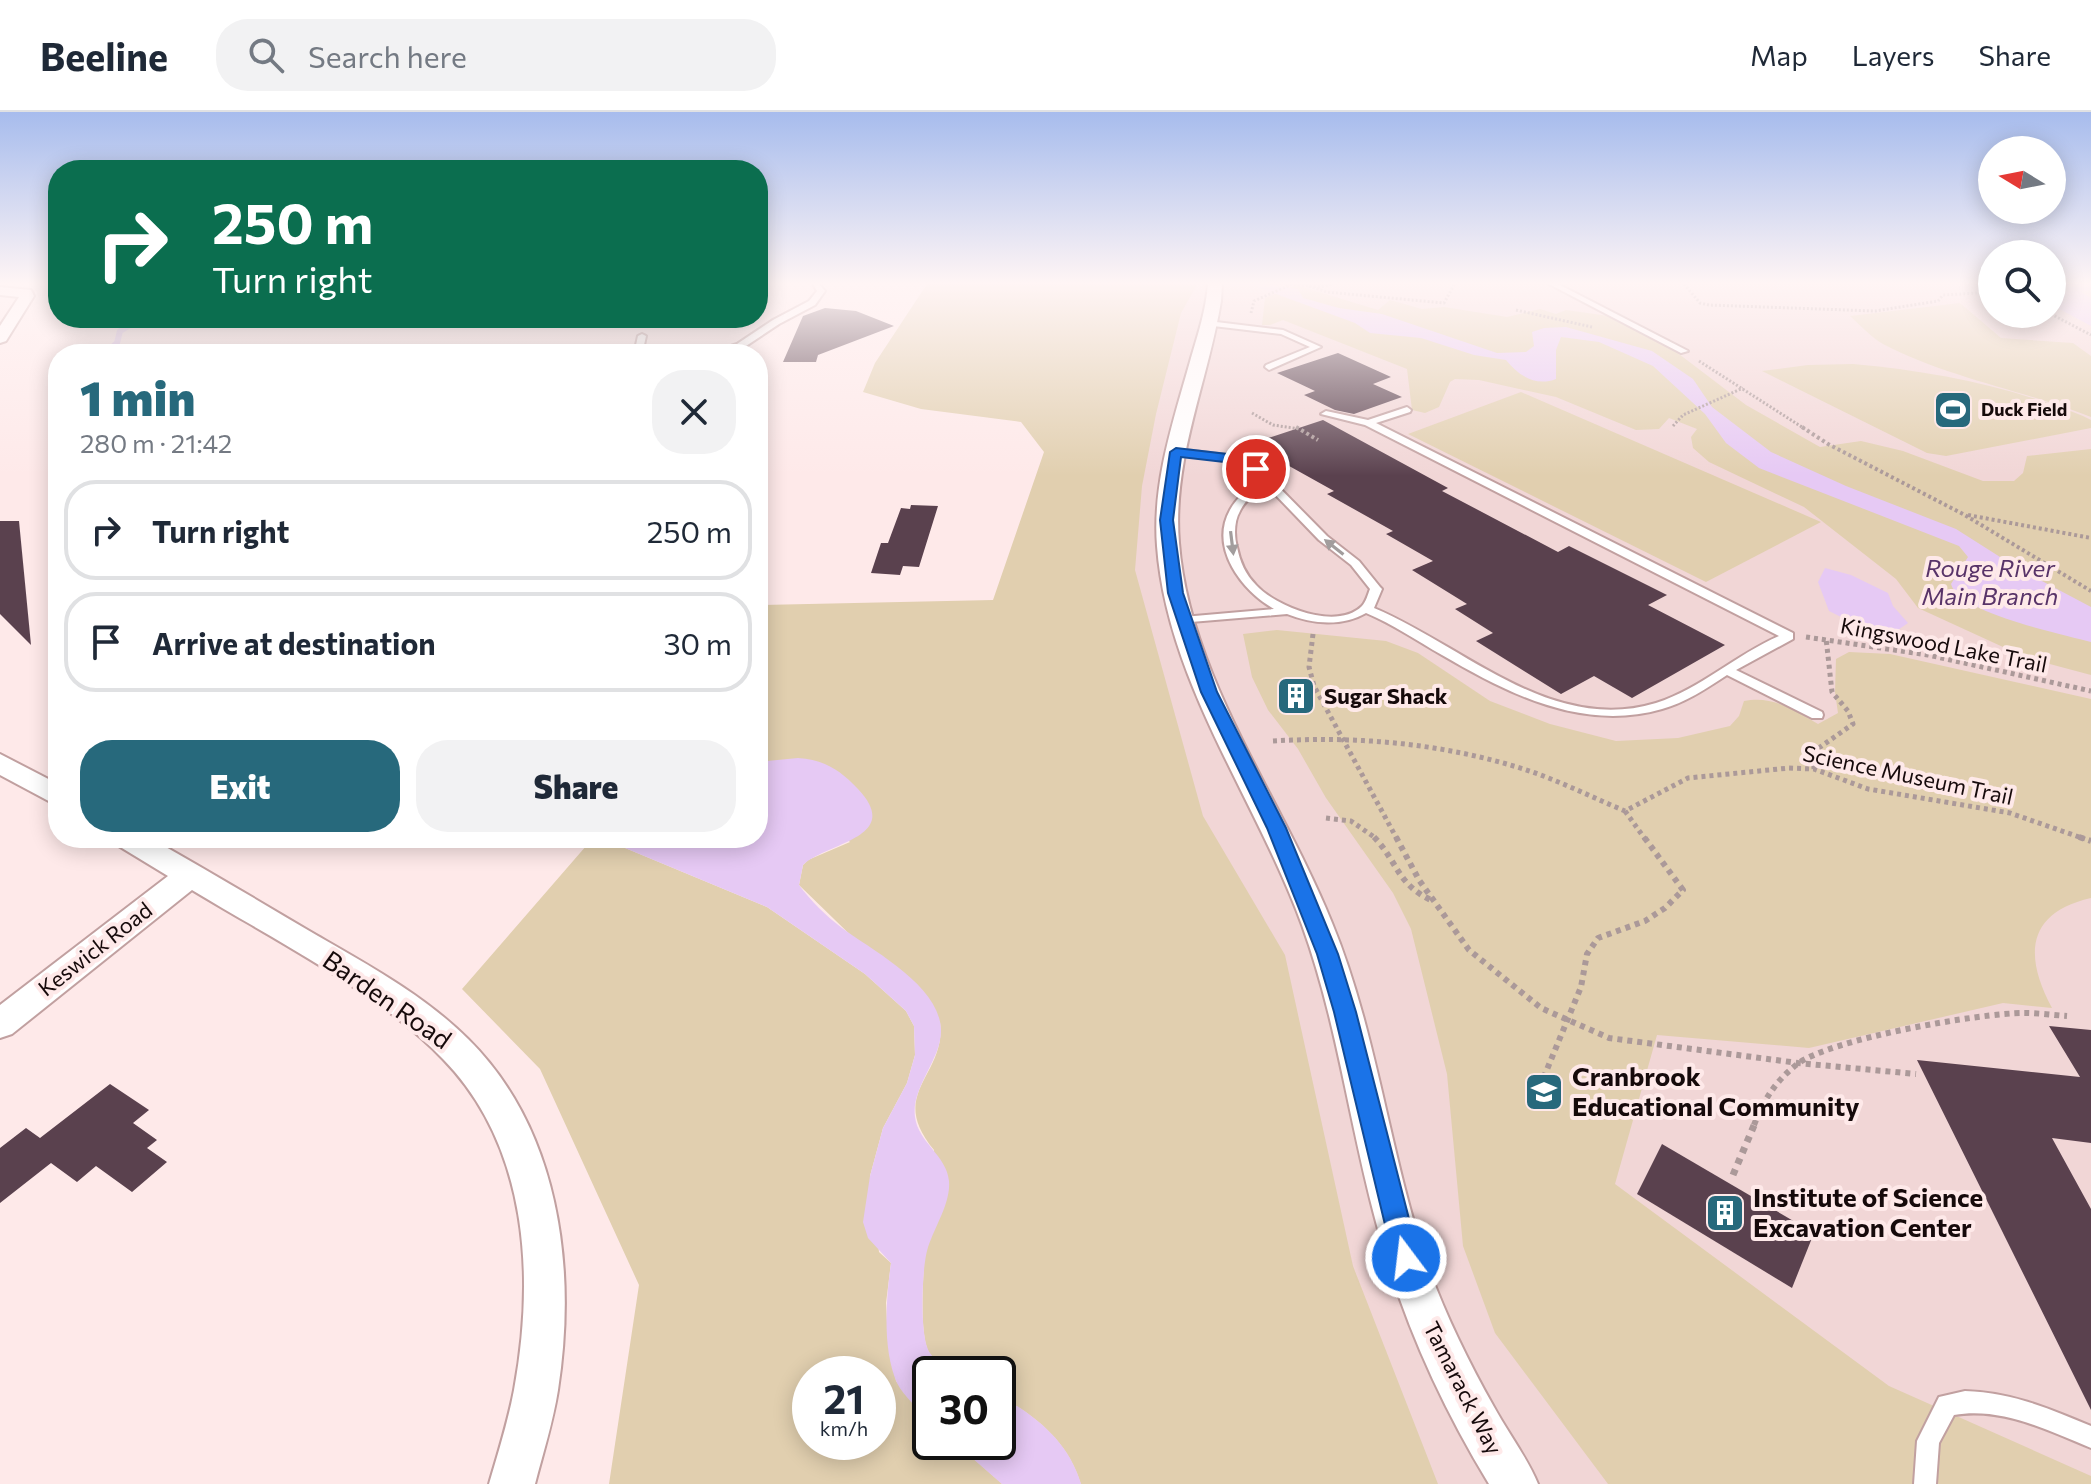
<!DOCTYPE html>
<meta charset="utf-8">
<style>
body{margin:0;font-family:Commissioner,sans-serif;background:#f2f2f3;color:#1f2937;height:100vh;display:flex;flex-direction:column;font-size:30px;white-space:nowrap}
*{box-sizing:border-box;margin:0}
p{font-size:26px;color:#747a83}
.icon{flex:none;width:44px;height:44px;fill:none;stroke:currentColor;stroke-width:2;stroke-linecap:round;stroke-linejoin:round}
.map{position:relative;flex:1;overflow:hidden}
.drawer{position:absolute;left:48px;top:232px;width:720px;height:504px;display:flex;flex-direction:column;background:#fff;border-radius:32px;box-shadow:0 4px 20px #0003}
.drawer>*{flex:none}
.guide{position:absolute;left:48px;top:48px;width:720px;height:168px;border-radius:32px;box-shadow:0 4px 20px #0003;background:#0b6e4f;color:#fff;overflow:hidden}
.needle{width:52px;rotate:280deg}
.fabs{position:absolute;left:1978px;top:24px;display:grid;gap:16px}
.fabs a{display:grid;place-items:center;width:88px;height:88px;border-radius:50%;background:#fff;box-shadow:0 4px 20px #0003;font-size:40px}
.speed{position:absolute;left:792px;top:1244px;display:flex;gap:16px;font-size:40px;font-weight:700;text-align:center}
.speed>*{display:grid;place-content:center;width:104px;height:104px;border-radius:50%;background:#fff;box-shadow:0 4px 20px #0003;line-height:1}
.speed small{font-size:20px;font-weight:400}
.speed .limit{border:4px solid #111;border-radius:12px;background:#fff;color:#111}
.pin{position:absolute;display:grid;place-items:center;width:68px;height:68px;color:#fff;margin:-34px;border:4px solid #fff;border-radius:50%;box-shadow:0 2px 8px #0007}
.me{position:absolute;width:88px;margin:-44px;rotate:345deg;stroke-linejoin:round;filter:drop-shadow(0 0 6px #0008)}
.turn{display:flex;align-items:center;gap:28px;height:168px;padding:0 32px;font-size:36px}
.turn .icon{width:104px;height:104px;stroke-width:2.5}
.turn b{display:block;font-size:56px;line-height:68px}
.round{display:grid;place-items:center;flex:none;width:84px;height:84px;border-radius:32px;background:#f2f2f3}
.head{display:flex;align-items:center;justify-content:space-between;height:136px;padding:0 32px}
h1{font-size:48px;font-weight:800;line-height:60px;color:#27697c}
.cta{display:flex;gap:16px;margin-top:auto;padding:16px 32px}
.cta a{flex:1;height:92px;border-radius:32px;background:#27697c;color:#fff;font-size:32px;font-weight:800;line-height:92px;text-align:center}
.cta a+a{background:#f2f2f3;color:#1f2937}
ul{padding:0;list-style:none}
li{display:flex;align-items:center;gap:24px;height:100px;margin:0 16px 12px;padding:0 16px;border:4px solid #e0e1e3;border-radius:32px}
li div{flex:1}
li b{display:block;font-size:30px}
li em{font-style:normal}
header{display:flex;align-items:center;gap:48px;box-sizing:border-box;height:112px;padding:0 40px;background:#fff;border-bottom:2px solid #e0e1e3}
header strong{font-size:38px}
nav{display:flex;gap:44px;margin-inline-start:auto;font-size:28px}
.search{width:560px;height:72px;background:#f2f2f3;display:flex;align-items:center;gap:20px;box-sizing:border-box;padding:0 28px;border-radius:32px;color:#747a83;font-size:30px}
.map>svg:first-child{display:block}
.built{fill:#f1d6d6}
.green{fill:#e1cfaf;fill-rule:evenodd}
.water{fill:#e6c9f4}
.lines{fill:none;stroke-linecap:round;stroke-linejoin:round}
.stream{stroke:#e6c9f4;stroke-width:6}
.building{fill:#5a414e}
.service-casing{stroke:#c1a0a0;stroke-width:4}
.minor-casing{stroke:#c1a0a0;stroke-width:4}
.path-far4{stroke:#ab9999;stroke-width:3;stroke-dasharray:2 2;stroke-linecap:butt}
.path-far3{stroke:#ab9999;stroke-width:4;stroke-dasharray:3 3;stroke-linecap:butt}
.path-far2{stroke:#ab9999;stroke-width:5;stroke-dasharray:4 4;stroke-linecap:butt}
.path-far1{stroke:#ab9999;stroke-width:6;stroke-dasharray:5 5;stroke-linecap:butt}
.path{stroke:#ab9999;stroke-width:7;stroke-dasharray:6 6;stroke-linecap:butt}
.service{fill:#fff;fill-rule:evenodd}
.minor{fill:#fff;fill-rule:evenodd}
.oneway{fill:#a29d9d}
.route{fill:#1a73e8;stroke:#114b97;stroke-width:2}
.labels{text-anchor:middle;stroke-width:8;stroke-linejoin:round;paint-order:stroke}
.far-poi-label{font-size:18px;font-weight:bold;fill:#160a0b;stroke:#fee9e9;text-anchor:start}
.street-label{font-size:22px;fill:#160a0b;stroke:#fee9e9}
.poi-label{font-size:22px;font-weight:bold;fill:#160a0b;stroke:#fee9e9;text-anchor:start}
.water-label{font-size:24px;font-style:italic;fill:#583368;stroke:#fee9e9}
.near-street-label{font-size:26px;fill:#160a0b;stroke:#fee9e9}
.near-poi-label{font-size:26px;font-weight:bold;fill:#160a0b;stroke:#fee9e9;text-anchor:start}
</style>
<header>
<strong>Beeline</strong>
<div class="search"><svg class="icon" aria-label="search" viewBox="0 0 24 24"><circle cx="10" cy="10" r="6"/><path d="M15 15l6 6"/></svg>Search here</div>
<nav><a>Map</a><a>Layers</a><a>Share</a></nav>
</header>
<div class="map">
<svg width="2091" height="1372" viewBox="0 0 2091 1372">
<rect width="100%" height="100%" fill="#fee9e9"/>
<path class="built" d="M943 172H1992V202H2052V172H2091V1372H916L930 1330H998V1262H940L1131 300Z"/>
<g class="green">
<path d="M927 172 1197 173 1181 201 1156 302 1142 374 1135 458 1203 704 1285 843 1353 1154 1438 1372H1081C1068 1329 1036 1304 998 1283V1262C973 1262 946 1265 930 1242 912 1217 932 1075 934 1038 886 980 947 964 940 910L799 773 803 753 808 748 850 730 767 650H758V493L993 488 1044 340 1021 310 921 297 863 280 875 251Z"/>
<path d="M1296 173 1378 198 1390 188 1422 197 1444 195 1507 205 1540 197 1556 202 1566 198 1609 204 1675 239 1746 293 1820 335 1861 329 1903 339 1983 369H2014L2023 361 2027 344 2091 337V563L2027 546 1918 496 1896 467 1804 395 1709 350 1693 336 1691 325 1697 317 1669 306 1659 317 1636 318 1556 285 1479 268 1455 267 1450 270 1439 295 1425 301 1412 298 1407 257 1283 208 1270 213H1262L1265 186Z"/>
<path d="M1960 191 2001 226 2073 231 2091 244V305C2023 278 1948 266 1883 232 1871 225 1860 213 1850 204Z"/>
<path d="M1853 252C1932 259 2009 274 2083 304L2091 308V316L1946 344 1927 341 1762 259 1808 253Z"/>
<path d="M1521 280 1821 410 1706 470 1408 322Z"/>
<path d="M1277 518 1386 529 1418 541 1490 589 1550 612 1616 629 1678 626 1730 614 1739 604 1744 589C1773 583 1794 598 1818 612L1838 601 1835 580 1836 547 1849 540 1890 542 2091 587V786C2026 801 2024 844 2052 896L2003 891 1809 936 1657 923 1615 1072 1889 1274 2091 1364V1372H1608L1495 1221 1463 1134 1447 962 1411 817 1393 781 1326 686 1298 637 1268 598 1252 565 1243 522Z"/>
<path d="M593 726H601L767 795 865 862 906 899 914 914 915 943 907 971 883 1016 870 1064 879 1140 891 1151 886 1191 888 1229 896 1269 930 1310V1330H954L1002 1372H609L639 1173 540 957 462 877ZM810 1262H878V1330H810Z"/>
</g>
<g class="water">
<path d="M1180 172H1264L1298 177 1303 186 1339 196 1382 202 1497 241 1526 240 1534 234 1532 220 1544 216 1566 215 1652 239 1693 267 1712 295 1771 340 1846 374 1956 417 2019 457 2091 495V530C2062 522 1958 501 1951 472L1968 445 1959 434 1759 356 1726 331 1705 302 1653 254 1599 230 1561 225 1556 238V267C1535 275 1518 263 1506 248L1474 243 1421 226 1370 221 1355 211 1254 174Z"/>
<path d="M2052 172H2091V178L2080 179 2091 186V214L2052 193Z"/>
<path d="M1825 456 1851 463 1888 481 1893 494 1908 511 1895 520 1855 512 1829 499 1818 470Z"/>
<path d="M798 646C825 648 840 658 858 677 904 726 827 730 803 753L799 773C811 789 826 804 842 816 873 839 941 874 941 919 941 948 911 975 915 1005 918 1030 947 1044 949 1069 951 1092 933 1117 927 1139 922 1158 919 1225 930 1241 936 1251 949 1256 959 1262H930V1310C920 1298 904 1285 897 1271 882 1237 886 1186 891 1151L868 1126 863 1110 870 1064 883 1016 907 971 915 943 914 914 906 899 865 862 767 795 601 726H758V650Z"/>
<path d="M998 1283C1036 1304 1068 1329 1081 1372H1002L954 1330H998Z"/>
</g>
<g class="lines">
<path class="stream" d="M104 242 117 231 120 219 143 206"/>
</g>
<g class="building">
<path d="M825 196 856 199 894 214 818 243 816 250H783L803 204Z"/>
<path d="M1338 241 1391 265 1373 272 1402 285 1354 302 1335 298 1304 283 1315 279 1277 261Z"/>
<path d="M1323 308 1448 376 1442 379 1558 440 1569 434 1667 483 1648 493 1725 533 1632 586 1594 564 1561 582 1476 529 1493 521 1455 497 1467 492 1412 458 1433 449 1386 422 1393 419 1327 382 1334 379 1273 345 1282 342 1259 329Z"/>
<path d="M911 393 938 394 919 455 903 454 900 463 871 461 881 431H888L901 396 910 397Z"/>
<path d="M0 409H19L31 533 0 502Z"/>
<path d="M2049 914 2091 918V1031L2052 1026 2091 1097V1298L1917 948 2080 965Z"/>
<path d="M110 972 149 998 133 1011 157 1028 147 1036 167 1050 132 1080 96 1054 77 1070 51 1051 0 1091V1036L26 1016 40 1026Z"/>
<path d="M1662 1032 1814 1121 1792 1176 1637 1082Z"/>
</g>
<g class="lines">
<g class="service-casing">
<g id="service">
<path d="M813 172H819L825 179 815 193 779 212 743 236 723 241 648 242 641 241 636 233 638 224 642 222 646 224 644 233 647 237 669 242 673 240 722 237 737 232 773 208 809 189 817 179Z"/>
<path d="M1549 172H1558L1688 239 1681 241Z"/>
<path d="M1208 209 1283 218 1321 235 1269 258 1265 255 1266 253 1310 235 1281 222 1205 213V209Z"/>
<path d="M1407 295 1411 298 1410 300 1376 311 1793 521V527L1736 558 1822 600 1823 603 1822 606H1812L1727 563C1707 576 1685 591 1662 597 1583 620 1509 582 1442 543 1417 529 1393 512 1366 501 1342 515 1312 512 1287 502L1179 511 1177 509 1183 505 1274 497C1242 479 1209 436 1230 398 1237 385 1249 376 1260 367 1237 343 1203 348 1173 342V338L1176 337 1236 344 1259 355 1327 424 1359 449 1380 475 1382 477 1374 496C1463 533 1551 623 1656 591 1700 577 1737 542 1779 524L1365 313 1321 302 1326 299 1368 308ZM1265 372 1319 428 1351 453 1370 477C1368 482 1366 490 1362 494 1337 519 1276 495 1256 473 1245 462 1240 450 1237 435 1234 424 1234 409 1240 399 1245 388 1256 380 1265 372Z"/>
<path d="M1965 1279C2011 1280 2050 1297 2091 1314V1336C2047 1318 2002 1295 1954 1303L1939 1331 1936 1372H1914L1917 1329 1939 1285Z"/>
</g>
</g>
<g class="minor-casing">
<g id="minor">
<path d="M1208 172H1222L1221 189C1208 270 1172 347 1179 431 1189 564 1283 689 1332 811 1377 920 1389 1040 1427 1152 1445 1202 1468 1249 1494 1295 1508 1321 1527 1345 1538 1372H1489C1439 1290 1400 1202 1376 1110 1349 1011 1337 909 1302 813 1256 687 1167 570 1157 434 1152 370 1174 307 1191 246 1198 222 1206 198 1208 172Z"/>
<path d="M0 175 31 178 34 184 6 229 0 231V214L19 185 0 183Z"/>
<path d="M0 642 58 672V694L0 663Z"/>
<path d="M112 726H150C207 758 262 791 318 824 370 854 425 884 468 927 559 1017 577 1155 558 1278 553 1310 543 1341 535 1372H489C498 1341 508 1310 514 1278 535 1164 528 1034 443 947 380 881 271 826 192 778L12 922 0 926V893L168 764 117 733Z"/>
</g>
</g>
<g class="path-far4">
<path d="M1684 172 1700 191 1709 193 1875 199 1938 189 1943 183 1992 180"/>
<path d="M1309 174 1327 180 1444 191 1454 173"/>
<path d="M1516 198 1592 215"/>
<path d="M1251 201 1254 189 1292 172 1320 175 1332 172"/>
<path d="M2051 202 2091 223"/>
<path d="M1699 249 1805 317"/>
<path d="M1252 301 1273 313 1300 317"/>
<path d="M1673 314 1683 303 1743 276"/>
</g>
<g class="path-far3">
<path d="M1296 315 1318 328"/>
<path d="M1802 315 1828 332 1963 402 2091 479"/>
<path d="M1245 332 1260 326"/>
<path d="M1968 403 2091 426"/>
</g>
<g class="path-far2">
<path d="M1313 522 1309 555 1314 574 1397 727"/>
<path d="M1806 525 1928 543 2091 579"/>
<path d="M1273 629C1355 624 1438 631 1517 655 1554 666 1589 684 1625 699L1688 666 1789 656 1814 657 1868 677 2010 701 2085 727"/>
<path d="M1814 657 1813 640 1853 612 1848 599 1832 580 1826 526"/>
<path d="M1625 699 1645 727"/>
<path d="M1326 706 1351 709 1377 727"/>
</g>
<g class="path-far1">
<path d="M1374 725C1398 750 1397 773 1433 789"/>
<path d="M1396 725 1419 768 1469 838 1541 896 1609 926 1798 951 1916 962"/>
<path d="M2079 725 2091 729"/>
<path d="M1536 984 1581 875 1587 842 1598 826 1645 809 1665 796 1683 778 1644 725"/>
<path d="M1754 1013C1764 988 1774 971 1796 953 1828 927 1980 901 2024 901 2038 901 2053 903 2067 904"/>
</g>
<path class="path" d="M1733 1063 1755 1011"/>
<use href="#service" class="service"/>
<use href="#minor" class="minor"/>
</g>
<defs><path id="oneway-solid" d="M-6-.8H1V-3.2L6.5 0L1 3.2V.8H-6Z" transform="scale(2)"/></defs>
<g class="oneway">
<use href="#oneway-solid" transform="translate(1232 431) rotate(83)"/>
<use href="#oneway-solid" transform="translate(1334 435) rotate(-142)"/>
</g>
<linearGradient id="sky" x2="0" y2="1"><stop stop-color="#a7bced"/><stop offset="0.47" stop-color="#fff5f5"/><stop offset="1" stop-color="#fff5f5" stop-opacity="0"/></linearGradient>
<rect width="2091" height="364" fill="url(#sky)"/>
<path class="route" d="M1176 336 1236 343 1262 357 1256 361 1233 351 1181 345 1173 408 1183 481 1217 580 1286 716 1338 842 1356 900 1419 1146 1415 1155 1406 1159 1397 1155 1393 1146 1334 900 1317 842 1267 716 1201 580 1168 481 1160 408 1170 340Z"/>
<defs>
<g id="stadium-square" transform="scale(2)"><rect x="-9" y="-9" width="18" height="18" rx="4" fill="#27697c" stroke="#fee9e9"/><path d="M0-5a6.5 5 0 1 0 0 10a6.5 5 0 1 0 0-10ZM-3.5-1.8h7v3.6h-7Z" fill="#fff"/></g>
<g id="building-square" transform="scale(2)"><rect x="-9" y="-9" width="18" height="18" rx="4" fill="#27697c" stroke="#fee9e9"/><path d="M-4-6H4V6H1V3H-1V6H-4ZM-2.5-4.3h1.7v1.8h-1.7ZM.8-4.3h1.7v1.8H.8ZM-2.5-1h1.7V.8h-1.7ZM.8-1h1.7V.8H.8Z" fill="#fff"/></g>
<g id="school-square" transform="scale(2)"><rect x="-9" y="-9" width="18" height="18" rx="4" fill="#27697c" stroke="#fee9e9"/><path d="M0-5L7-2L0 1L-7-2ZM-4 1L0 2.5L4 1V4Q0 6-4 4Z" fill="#fff"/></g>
</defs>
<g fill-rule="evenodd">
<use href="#stadium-square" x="1953" y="298"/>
<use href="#building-square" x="1296" y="584"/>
<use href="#school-square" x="1544" y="980"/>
<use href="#building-square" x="1725" y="1101"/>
</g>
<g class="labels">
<g class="far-poi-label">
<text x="1981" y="304">Duck Field</text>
</g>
<g class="street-label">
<text transform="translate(1944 533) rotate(11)" y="8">Kingswood Lake Trail</text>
<text transform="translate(1908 663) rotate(12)" y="8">Science Museum Trail</text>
<text transform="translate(95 837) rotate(-38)" y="8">Keswick Road</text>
<text transform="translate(1463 1276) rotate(63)" y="8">Tamarack Way</text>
</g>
<g class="poi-label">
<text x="1324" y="592">Sugar Shack</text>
</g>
<g class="water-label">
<text x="1990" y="465">Rouge River<tspan x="1990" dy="28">Main Branch</tspan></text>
</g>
<g class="near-street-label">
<text transform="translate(387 888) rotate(35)" y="9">Barden Road</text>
</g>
<g class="near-poi-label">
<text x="1572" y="974">Cranbrook<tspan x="1572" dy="30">Educational Community</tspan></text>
<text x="1753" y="1095">Institute of Science<tspan x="1753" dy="30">Excavation Center</tspan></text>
</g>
</g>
</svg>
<div class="fabs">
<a><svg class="needle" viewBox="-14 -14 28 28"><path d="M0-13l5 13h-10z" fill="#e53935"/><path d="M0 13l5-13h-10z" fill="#747a83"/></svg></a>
<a><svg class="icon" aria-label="search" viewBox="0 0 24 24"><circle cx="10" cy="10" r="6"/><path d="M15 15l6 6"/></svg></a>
</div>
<div class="speed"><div>21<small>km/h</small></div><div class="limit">30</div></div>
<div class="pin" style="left:1256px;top:357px;background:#d93025"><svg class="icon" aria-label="arrive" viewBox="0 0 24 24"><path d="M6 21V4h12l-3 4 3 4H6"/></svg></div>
<svg class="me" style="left:1406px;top:1146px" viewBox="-20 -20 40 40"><circle r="17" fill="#1a73e8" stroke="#fff" stroke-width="3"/><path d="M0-11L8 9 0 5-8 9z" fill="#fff"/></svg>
<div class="guide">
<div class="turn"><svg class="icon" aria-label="right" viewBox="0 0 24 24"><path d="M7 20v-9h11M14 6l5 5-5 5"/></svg><div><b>250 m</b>Turn right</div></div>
</div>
<section class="drawer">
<div class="head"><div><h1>1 min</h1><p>280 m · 21:42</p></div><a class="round"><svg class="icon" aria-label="close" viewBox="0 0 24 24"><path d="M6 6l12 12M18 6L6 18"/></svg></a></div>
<ul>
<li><svg class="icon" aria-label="right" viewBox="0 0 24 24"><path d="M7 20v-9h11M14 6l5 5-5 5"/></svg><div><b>Turn right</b></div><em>250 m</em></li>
<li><svg class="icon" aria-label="arrive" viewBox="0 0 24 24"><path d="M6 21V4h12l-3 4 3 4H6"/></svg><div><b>Arrive at destination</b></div><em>30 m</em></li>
</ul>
<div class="cta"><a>Exit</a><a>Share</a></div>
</section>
</div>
